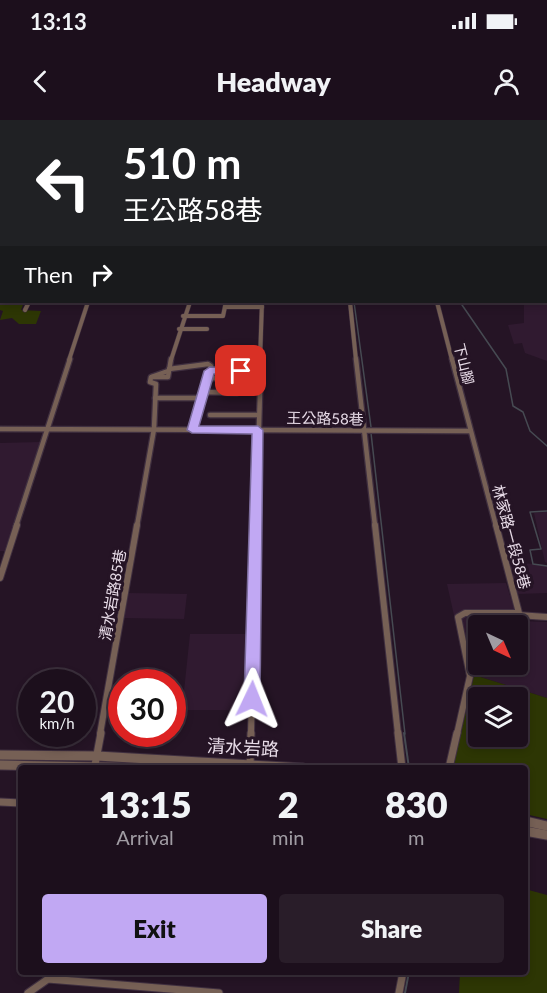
<!DOCTYPE html>
<meta charset="utf-8">
<style>
body{margin:0;font-family:Lato,"Noto Sans TC",sans-serif;background:#291d29;color:#f1f3f6;height:100vh;display:flex;flex-direction:column;font-size:22px;white-space:nowrap}
*{box-sizing:border-box;margin:0}
p{font-size:20px;color:#a09ca3}
.icon{flex:none;width:33px;height:33px;fill:none;stroke:currentColor;stroke-width:2;stroke-linecap:round;stroke-linejoin:round}
.map{position:relative;flex:1;overflow:hidden}
.panel{position:absolute;left:18px;top:645px;width:510px;height:210px;display:flex;flex-direction:column;background:#1c0f1c;border-radius:6px;box-shadow:0 3px 9px #0003,0 0 0 2px #3a2f3b}
.panel>*{flex:none}
.hud{position:absolute;left:0px;top:0px;width:548px;height:183px;box-shadow:0 3px 9px #0003,0 0 0 2px #3a2f3b;background:#202124;color:#fff;overflow:hidden}
.needle{width:39px;rotate:136deg}
.buttons{position:absolute;left:468px;top:495px;display:grid;gap:12px}
.buttons a{display:grid;place-items:center;width:60px;height:60px;border-radius:6px;background:#1c0f1c;box-shadow:0 3px 9px #0003,0 0 0 2px #3a2f3b;font-size:30px}
.speed{position:absolute;left:18px;top:549px;display:flex;gap:12px;font-size:30px;font-weight:700;text-align:center}
.speed>*{display:grid;place-content:center;width:78px;height:78px;border-radius:50%;background:#1c0f1c;box-shadow:0 3px 9px #0003,0 0 0 2px #3a2f3b;line-height:1}
.speed small{font-size:15px;font-weight:400}
.speed .limit{border:9px solid #d22;background:#fff;color:#111}
.pin{position:absolute;display:grid;place-items:center;width:51px;height:51px;color:#fff;margin:-26px;border-radius:12px;box-shadow:0 3px 9px #0006}
.me{position:absolute;width:66px;margin:-33px;rotate:2deg;stroke-linejoin:round;filter:drop-shadow(0 0 4px #0008)}
.turn{display:flex;align-items:center;gap:21px;height:126px;padding:0 24px;font-size:27px}
.turn .icon{width:78px;height:78px;stroke-width:2.5}
.turn b{display:block;font-size:42px;line-height:51px}
.then{display:flex;align-items:center;height:57px;padding:0 24px;background:#0003;gap:12px;font-size:22px}
.eta{display:flex;justify-content:space-evenly;align-items:center;height:102px;text-align:center}
.eta b{font-size:36px;font-weight:800;line-height:42px}
.action{display:flex;gap:12px;margin-top:auto;padding:12px 24px}
.action a{flex:1;height:69px;border-radius:6px;background:#c1a8f3;color:#111;font-size:24px;font-weight:800;line-height:69px;text-align:center}
.action a+a{background:#291d29;color:#f1f3f6}
.status{display:flex;justify-content:space-between;align-items:center;height:42px;padding:0 30px;background:#1c0f1c;direction:ltr}
.status svg{height:16px;fill:currentColor}
header{display:flex;justify-content:space-between;align-items:center;height:78px;padding:0 24px;background:#1c0f1c;font-size:27px;font-weight:800}
.map>svg:first-child{display:block}
.built{fill:#301a30;fill-rule:evenodd}
.green{fill:#2d3604;fill-rule:evenodd}
.lines{fill:none;stroke-linecap:round;stroke-linejoin:round}
.stream-far1{stroke:#464a52;stroke-width:1.5}
.stream{stroke:#464a52;stroke-width:2}
.minor-far4-casing{stroke:#403040;stroke-width:4.5}
.minor-far3-casing{stroke:#403040;stroke-width:5}
.minor-far2-casing{stroke:#403040;stroke-width:7}
.minor-far1-casing{stroke:#403040;stroke-width:8}
.minor-casing{stroke:#403040;stroke-width:9}
.tertiary-far2-casing{stroke:#403040;stroke-width:5}
.tertiary-far1-casing{stroke:#403040;stroke-width:6}
.tertiary-casing{stroke:#403040;stroke-width:11}
.minor-far4{stroke:#766055;stroke-width:3}
.minor-far3{stroke:#766055;stroke-width:4}
.minor-far2{stroke:#766055;stroke-width:4.5}
.minor-far1{stroke:#766055;stroke-width:6}
.minor{stroke:#766055;stroke-width:7}
.tertiary-far2{stroke:#766055;stroke-width:4}
.tertiary-far1{stroke:#766055;stroke-width:4.5}
.tertiary{stroke:#766055;stroke-width:9}
.route{fill:#c1a8f3;stroke:#7d6d9e;stroke-width:1.5}
.labels{text-anchor:middle;stroke-width:6;stroke-linejoin:round;paint-order:stroke}
.far-street-label{font-size:14px;fill:#e8dce8;stroke:#251425}
.street-label{font-size:15px;fill:#e8dce8;stroke:#251425}
.near-street-label{font-size:18px;fill:#e8dce8;stroke:#251425}
</style>
<div class="status"><b>13:13</b><svg viewBox="0 0 49 12"><path d="M0 12V9h3v3zM5 12V6h3v6zM10 12V3h3v9zM15 12V0h3v12zM26 1h20v11H26zM47 4h2v5h-2z"/></svg></div>
<header><svg class="icon" aria-label="back" viewBox="0 0 24 24"><path d="M15 5l-7 7 7 7"/></svg>Headway<svg class="icon" aria-label="person" viewBox="0 0 24 24"><circle cx="12" cy="8" r="4"/><path d="M4 21q1-7 8-7t8 7"/></svg></header>
<div class="map">
<svg width="547" height="873" viewBox="0 0 547 873">
<rect width="100%" height="100%" fill="#251425"/>
<g class="built">
<path d="M547 132V241L525 233 522 223 514 224 508 205 524 203V184L511 182H546Z"/>
<path d="M40 322 6 431H0V323Z"/>
<path d="M544 392H547V443L545 442 534 393Z"/>
<path d="M508 442 547 445V473L518 474Z"/>
<path d="M506 463 518 501 547 502V578L474 555 466 549 447 464ZM478 506H518V544H478Z"/>
<path d="M129 473 187 474 184 499 124 498Z"/>
<path d="M190 514H249L246 590H182Z"/>
</g>
<g class="green">
<path d="M0 178 2 182H24L21 190 41 191 36 204H19L12 198 0 200 3 191 0 190Z"/>
<path d="M474 555 547 578V699L525 694V648H453ZM478 578H518V616H478Z"/>
<path d="M525 769 547 775V873H459L460 852H525Z"/>
</g>
<g class="lines">
<g class="stream-far1">
<path d="M353 2 357 0"/>
<path d="M354 182 371 307"/>
<path d="M460 182 506 249 513 286 523 292 530 311 547 326"/>
<path d="M371 313 405 614"/>
<path d="M547 391 530 392 541 429 530 430 533 444 547 446"/>
</g>
<g class="stream">
<path d="M404 613 409 648"/>
<path d="M405 873 409 852"/>
</g>
<g class="minor-far4-casing">
<g id="minor-far4">
<path d="M25 0 32 2"/>
<path d="M245 0 250 2"/>
<path d="M325 0 330 2"/>
</g>
</g>
<g class="minor-far3-casing">
<g id="minor-far3">
<path d="M350 182 356 240"/>
<path d="M437 182 452 240"/>
<path d="M225 187H262"/>
<path d="M25 190 29 182"/>
<path d="M183 196H223L226 182"/>
<path d="M179 209H207"/>
<path d="M69 240 88 182"/>
<path d="M171 240 190 182"/>
<path d="M260 240 262 182"/>
</g>
</g>
<g class="minor-far2-casing">
<g id="minor-far2">
<path d="M356 239 375 406"/>
<path d="M452 239 496 406"/>
<path d="M169 249 208 244 211 246 192 310"/>
<path d="M210 251H241"/>
<path d="M152 257H168L171 239"/>
<path d="M208 258 241 259"/>
<path d="M204 272 237 273"/>
<path d="M155 278H202"/>
<path d="M210 295H258"/>
<path d="M0 309 470 311"/>
<path d="M16 406 70 239"/>
<path d="M137 406 154 309 156 264 150 262 151 257 168 251"/>
<path d="M256 406 261 239"/>
</g>
</g>
<g class="minor-far1-casing">
<g id="minor-far1">
<path d="M375 405 398 614"/>
<path d="M0 458 17 405"/>
<path d="M517 495 547 497"/>
<path d="M100 614 137 405"/>
<path d="M251 614 256 405"/>
<path d="M457 614 470 556 458 497 465 493H519L496 405"/>
</g>
</g>
<g class="minor-casing">
<g id="minor">
<path d="M398 613 402 648"/>
<path d="M95 645 101 613"/>
<path d="M250 646 251 613"/>
<path d="M449 648 457 613"/>
<path d="M0 682 21 683"/>
<path d="M28 873 48 859 219 873"/>
<path d="M399 873 403 852"/>
</g>
</g>
<g class="tertiary-far2-casing">
<g id="tertiary-far2">
<path d="M470 0 472 2"/>
<path d="M92 2 97 0"/>
<path d="M379 2 386 0"/>
</g>
</g>
<g class="tertiary-far1-casing">
<path id="tertiary-far1" d="M0 127 2 125"/>
</g>
<g class="tertiary-casing">
<g id="tertiary">
<path d="M0 635 97 636 303 648"/>
<path d="M0 645 147 648"/>
<path d="M525 701 547 706"/>
<path d="M525 711 547 715"/>
</g>
</g>
<use href="#minor-far4" class="minor-far4"/>
<use href="#minor-far3" class="minor-far3"/>
<use href="#minor-far2" class="minor-far2"/>
<use href="#minor-far1" class="minor-far1"/>
<use href="#minor" class="minor"/>
<use href="#tertiary-far2" class="tertiary-far2"/>
<use href="#tertiary-far1" class="tertiary-far1"/>
<use href="#tertiary" class="tertiary"/>
</g>
<path class="route" d="M210 247 241 248 246 251 241 254H214L199 306H258L263 310 260 579 258 584H246L244 579 252 314 192 313 187 310 204 251Z"/>
<g class="labels">
<g class="far-street-label">
<text transform="translate(464 244) rotate(76)" y="5">下山腳</text>
</g>
<g class="street-label">
<text transform="translate(325 299) rotate(1)" y="5">王公路58巷</text>
<text transform="translate(511 417) rotate(75)" y="5">林家路一段58巷</text>
<text transform="translate(113 475) rotate(-80)" y="5">清水岩路85巷</text>
</g>
<g class="near-street-label">
<text transform="translate(243 628) rotate(3)" y="6">清水岩路</text>
</g>
</g>
</svg>
<div class="buttons">
<a><svg class="needle" viewBox="-14 -14 28 28"><path d="M0-13l5 13h-10z" fill="#e53935"/><path d="M0 13l5-13h-10z" fill="#a09ca3"/></svg></a>
<a><svg class="icon" aria-label="layers" viewBox="0 0 24 24"><path d="M12 4l9 5-9 5-9-5zM3 14l9 5 9-5"/></svg></a>
</div>
<div class="speed"><div>20<small>km/h</small></div><div class="limit">30</div></div>
<div class="pin" style="left:241px;top:251px;background:#d93025"><svg class="icon" aria-label="arrive" viewBox="0 0 24 24"><path d="M6 21V4h12l-3 4 3 4H6"/></svg></div>
<svg class="me" style="left:252px;top:579px" viewBox="-20 -20 40 40"><path d="M0-17L14 15 0 8-14 15z" fill="#c1a8f3" stroke="#fff" stroke-width="4"/></svg>
<div class="hud">
<div class="turn"><svg class="icon" aria-label="left" viewBox="0 0 24 24"><path d="M17 20v-9H6M10 6l-5 5 5 5"/></svg><div><b>510 m</b>王公路58巷</div></div>
<div class="then">Then<svg class="icon" aria-label="right" viewBox="0 0 24 24"><path d="M7 20v-9h11M14 6l5 5-5 5"/></svg></div>
</div>
<section class="panel">
<div class="eta">
<div><b>13:15</b><p>Arrival</p></div>
<div><b>2</b><p>min</p></div>
<div><b>830</b><p>m</p></div>
</div>
<div class="action"><a>Exit</a><a>Share</a></div>
</section>
</div>
